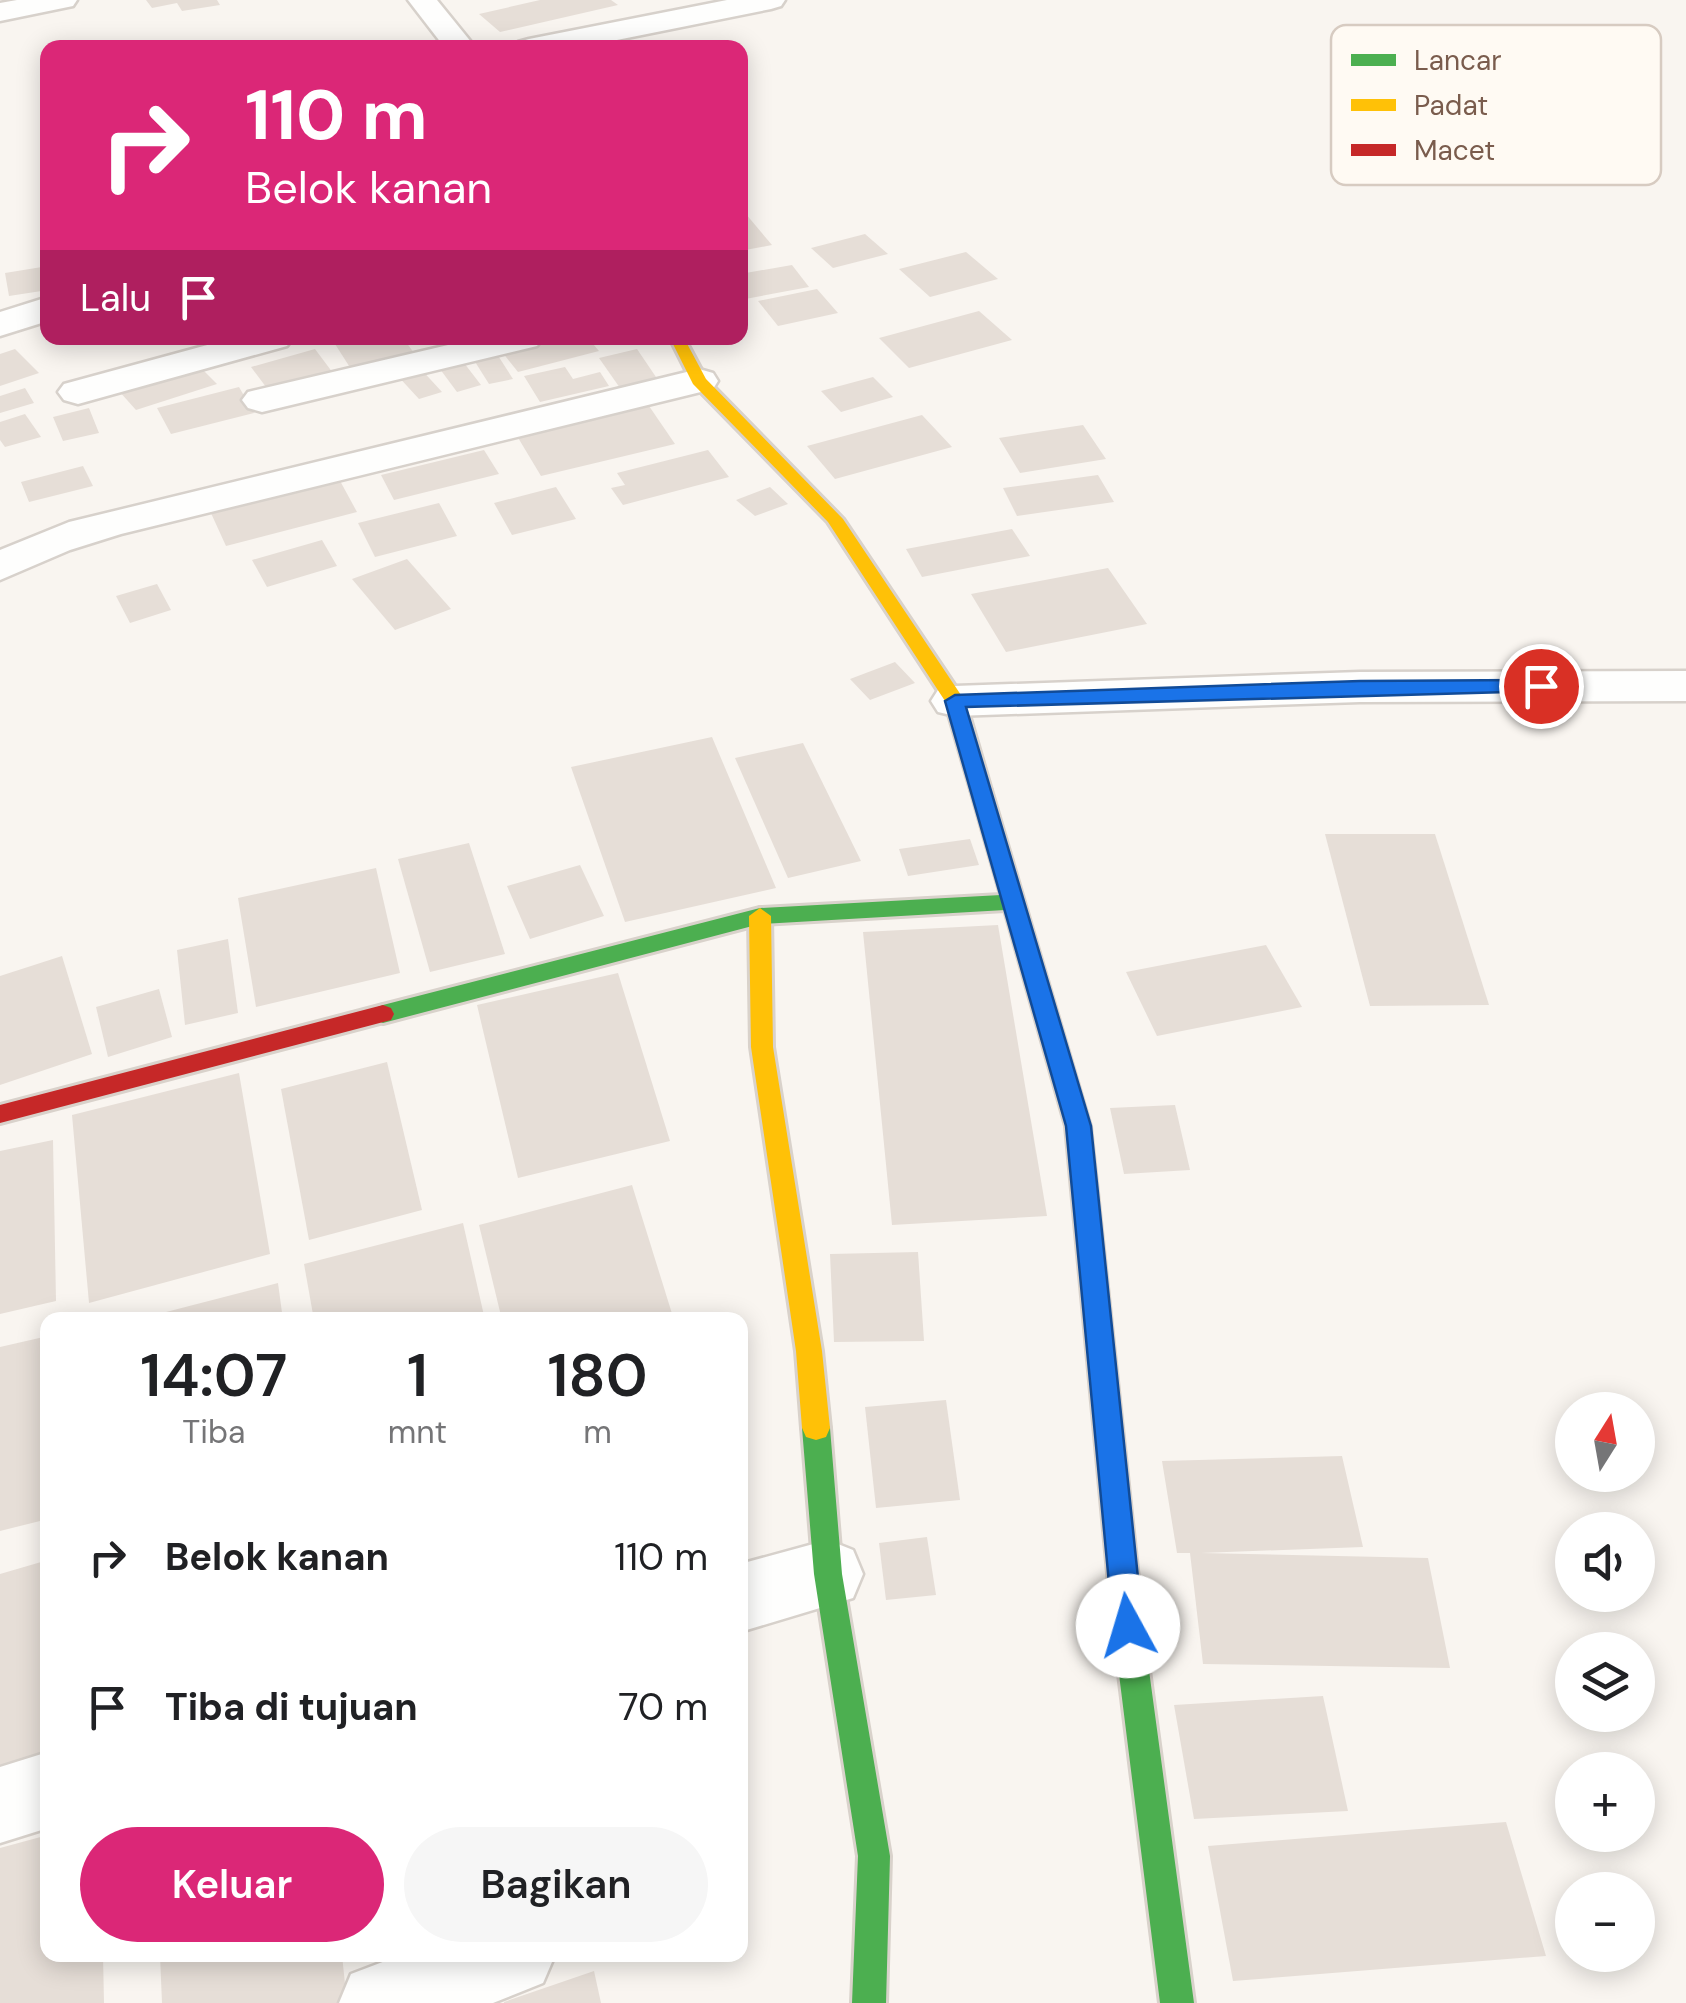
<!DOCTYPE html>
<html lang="id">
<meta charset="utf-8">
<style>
body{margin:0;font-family:"DM Sans",sans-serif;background:#f6f6f6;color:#202124;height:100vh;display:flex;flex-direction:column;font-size:38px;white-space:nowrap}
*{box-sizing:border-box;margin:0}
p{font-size:32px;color:#757577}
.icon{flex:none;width:55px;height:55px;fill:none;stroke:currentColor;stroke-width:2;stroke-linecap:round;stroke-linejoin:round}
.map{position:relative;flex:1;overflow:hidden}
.drawer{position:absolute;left:40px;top:1312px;width:708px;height:650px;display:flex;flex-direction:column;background:#fff;border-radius:20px;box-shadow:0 5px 25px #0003}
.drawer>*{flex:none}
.guide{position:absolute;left:40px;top:40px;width:708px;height:305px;border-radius:20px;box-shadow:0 5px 25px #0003;background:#db2777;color:#fff;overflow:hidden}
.needle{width:65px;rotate:11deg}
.controls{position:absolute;left:1555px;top:1392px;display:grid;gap:20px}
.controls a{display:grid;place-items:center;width:100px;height:100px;border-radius:50%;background:#fff;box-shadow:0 5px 25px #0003;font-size:50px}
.pin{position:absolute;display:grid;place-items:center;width:85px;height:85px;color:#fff;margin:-42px;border:5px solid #fff;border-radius:50%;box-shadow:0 2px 10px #0007}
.me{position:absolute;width:110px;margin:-55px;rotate:354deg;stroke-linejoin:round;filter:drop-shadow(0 0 8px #0008)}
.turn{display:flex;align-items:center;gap:35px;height:210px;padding:0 40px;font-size:45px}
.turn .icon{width:130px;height:130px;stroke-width:2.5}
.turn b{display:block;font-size:70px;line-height:85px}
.then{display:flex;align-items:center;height:95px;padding:0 40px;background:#0003;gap:20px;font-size:38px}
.eta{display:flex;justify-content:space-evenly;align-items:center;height:170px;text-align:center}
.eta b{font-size:60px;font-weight:600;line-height:70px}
.button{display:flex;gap:20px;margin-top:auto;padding:20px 40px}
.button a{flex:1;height:115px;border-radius:60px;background:#db2777;color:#fff;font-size:40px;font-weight:600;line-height:115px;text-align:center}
.button a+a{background:#f6f6f6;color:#202124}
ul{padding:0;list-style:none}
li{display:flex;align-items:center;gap:30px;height:150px;padding:0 40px}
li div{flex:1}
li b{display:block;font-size:38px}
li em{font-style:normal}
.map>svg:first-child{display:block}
.building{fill:#e6ded7}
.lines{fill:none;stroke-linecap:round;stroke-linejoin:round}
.street-casing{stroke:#d7d1cb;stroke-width:5}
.fast-casing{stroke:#d9d2cb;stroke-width:6}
.slow-casing{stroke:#d9d2cb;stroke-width:6}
.jam-casing{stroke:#d9d2cb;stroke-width:6}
.street{fill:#fefefd;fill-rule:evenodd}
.fast{fill:#4caf50;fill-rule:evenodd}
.slow{fill:#ffc107;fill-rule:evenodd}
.jam{fill:#c62828;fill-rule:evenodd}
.route{fill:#1a73e8;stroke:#114b97;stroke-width:2.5}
.key{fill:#fffaf3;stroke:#d7cbc1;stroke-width:2.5}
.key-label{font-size:28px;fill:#7a5c4d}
</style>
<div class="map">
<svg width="1686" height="2003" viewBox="0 0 1686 2003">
<rect width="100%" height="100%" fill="#f9f5f0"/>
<g class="building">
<path d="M146 0H217L220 5 182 11 177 3 152 8Z"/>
<path d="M540 0H611L618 5 500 32 479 14Z"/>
<path d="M740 207 772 245 740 251Z"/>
<path d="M865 234 888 254 833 268 811 248Z"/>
<path d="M966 252 998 279 930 297 899 269Z"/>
<path d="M792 265 809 287 740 300V274Z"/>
<path d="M48 266V290L9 296 5 273Z"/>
<path d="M817 289 838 313 778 326 758 301Z"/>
<path d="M979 311 1012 340 909 368 879 338Z"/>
<path d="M361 338H403L414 353 351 369 335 344Z"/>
<path d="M558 338H588L599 351 518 372 502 352Z"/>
<path d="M15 349 39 373 0 386V354Z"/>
<path d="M315 349 333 373 269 391 251 367Z"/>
<path d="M637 349 658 380 620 388 599 358Z"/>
<path d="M495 351 513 379 489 384 472 357Z"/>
<path d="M461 359 481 385 457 392 437 365Z"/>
<path d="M198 365 217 384 136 410 119 391Z"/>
<path d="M419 367 442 392 419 399 396 374Z"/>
<path d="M565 367 573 379 600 372 609 386 540 402 524 376Z"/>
<path d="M873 377 893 397 841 412 821 391Z"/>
<path d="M239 387 254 413 171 434 157 408Z"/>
<path d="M25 388 34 403 0 413V396Z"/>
<path d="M649 406 675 444 541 476 517 436Z"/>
<path d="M89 408 99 433 63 441 53 417Z"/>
<path d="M25 414 41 437 5 447 0 440V422Z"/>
<path d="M922 415 952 447 835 479 807 446Z"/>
<path d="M1083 425 1106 459 1020 473 999 438Z"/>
<path d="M484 450 499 474 394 500 381 475Z"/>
<path d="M708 450 729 477 623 505 611 488 625 485 617 473Z"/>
<path d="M83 466 93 486 29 502 21 482Z"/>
<path d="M1098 475 1114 502 1017 516 1003 488Z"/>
<path d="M339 479 357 512 226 546 210 511Z"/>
<path d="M556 487 576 519 512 535 494 503Z"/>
<path d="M770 487 788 504 755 516 736 500Z"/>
<path d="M439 503 457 536 375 557 358 523Z"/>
<path d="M1012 529 1030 556 922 577 906 549Z"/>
<path d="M322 540 337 566 267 587 252 560Z"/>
<path d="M407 559 451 609 395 630 352 579Z"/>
<path d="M1108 568 1147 624 1006 652 971 594Z"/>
<path d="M157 584 171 610 130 623 116 596Z"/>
<path d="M895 662 915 683 870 700 850 679Z"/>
<path d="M712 737 776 888 625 922 571 767Z"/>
<path d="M803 743 861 861 788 878 735 758Z"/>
<path d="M1325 834H1435L1489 1005 1370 1006Z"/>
<path d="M970 839 979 865 908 876 899 849Z"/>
<path d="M469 843 505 954 430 972 398 859Z"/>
<path d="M580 865 604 916 530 939 507 886Z"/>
<path d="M376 868 400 973 256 1007 238 898Z"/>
<path d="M998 925 1047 1216 892 1225 863 932Z"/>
<path d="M228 939 238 1013 185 1025 177 950Z"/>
<path d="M1266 945 1302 1007 1157 1036 1126 972Z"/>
<path d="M62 956 92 1054 0 1085V976Z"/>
<path d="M618 973 670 1141 518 1178 477 1005Z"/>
<path d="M159 989 172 1037 108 1057 96 1007Z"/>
<path d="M387 1062 422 1210 309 1240 281 1089Z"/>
<path d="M239 1073 270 1254 89 1303 72 1115Z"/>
<path d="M1175 1105 1190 1170 1124 1174 1110 1108Z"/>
<path d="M53 1140 56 1301 0 1314V1151Z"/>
<path d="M632 1185 674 1320H502L479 1225Z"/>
<path d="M463 1223 485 1320H314L304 1264Z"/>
<path d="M918 1252 924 1341 834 1342 830 1254Z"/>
<path d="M278 1283 283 1320H140L139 1319Z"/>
<path d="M48 1336V1519L0 1531V1347Z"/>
<path d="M946 1400 960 1500 876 1508 865 1407Z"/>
<path d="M1342 1456 1363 1547 1201 1553 1428 1558 1450 1668 1203 1664 1190 1553H1177L1162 1461Z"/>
<path d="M927 1537 936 1595 886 1600 879 1543Z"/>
<path d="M48 1560V1789L0 1805V1574Z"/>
<path d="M1323 1696 1348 1811 1194 1819 1174 1705Z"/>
<path d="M1506 1822 1546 1956 1233 1981 1208 1846Z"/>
<path d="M48 1835V1955H103L104 2003H0V1848Z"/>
<path d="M160 1955H342L347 2003H162Z"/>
<path d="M594 1971 601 2003H504V2002Z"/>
</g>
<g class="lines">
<g class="street-casing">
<g id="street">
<path d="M17 0H77L73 6 0 21V3Z"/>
<path d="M408 0H437L476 48H445Z"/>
<path d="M727 0H785L781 6 771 9 577 48H514L518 42 529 39Z"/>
<path d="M48 297V321L0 336V312Z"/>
<path d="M233 338H293L287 346 78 404 64 400 58 392 64 384Z"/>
<path d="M478 338H543L537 346 262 412 248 408 242 400 248 392Z"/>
<path d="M699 369 713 373 718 381 713 389 121 534 70 550 0 580V550L69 522Z"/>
<path d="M1686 671V701L1360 702 955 716 938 712 931 701 938 690 955 686 1360 672Z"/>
<path d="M828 1540 853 1550 863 1574 853 1598 740 1632V1564Z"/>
<path d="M48 1752V1828L0 1843V1767Z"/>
<path d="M401 1955H555L543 1983 493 2003H339L351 1974Z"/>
</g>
</g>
<g class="fast-casing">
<g id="fast">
<path d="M981 783 991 790 1090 1126 1143 1626 1194 2003H1160L1113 1626 1066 1126 1005 910 760 924 383 1023 375 1020 372 1014 375 1008 383 1005 760 908 1001 895 971 790Z"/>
<path d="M816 1416 826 1419 830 1428 842 1574 890 1856 886 2003H852L858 1856 814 1574 802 1428 806 1419Z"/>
</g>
</g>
<g class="slow-casing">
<g id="slow">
<path d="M670 338H684L706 379 843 519 965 701 991 790 988 795 981 797 971 790 945 701 828 522 693 384Z"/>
<path d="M760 908 771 916 773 1047 822 1351 830 1428 826 1437 816 1440 806 1437 802 1428 796 1351 751 1047 749 916Z"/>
</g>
</g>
<g class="jam-casing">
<path id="jam" d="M383 1005 391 1008 394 1014 391 1020 0 1123V1105Z"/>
</g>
<use href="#street" class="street"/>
<use href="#fast" class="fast"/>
<use href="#slow" class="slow"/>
<use href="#jam" class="jam"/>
</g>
<path class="route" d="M1541 680 1548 682V691L966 707 1091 1126 1143 1626 1138 1637 1128 1641 1118 1637 1113 1626 1066 1126 945 701 955 695 1360 681Z"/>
<rect x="1331" y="25" width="330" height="160" rx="15" class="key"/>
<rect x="1351" y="54" width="45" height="12" fill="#4caf50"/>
<rect x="1351" y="99" width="45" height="12" fill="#ffc107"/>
<rect x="1351" y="144" width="45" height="12" fill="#c62828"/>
<g class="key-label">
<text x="1414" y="70">Lancar</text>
<text x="1414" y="115">Padat</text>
<text x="1414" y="160">Macet</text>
</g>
</svg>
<div class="controls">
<a><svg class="needle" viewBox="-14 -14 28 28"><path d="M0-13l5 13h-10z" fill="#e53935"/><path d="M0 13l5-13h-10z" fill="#757577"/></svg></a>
<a><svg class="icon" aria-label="sound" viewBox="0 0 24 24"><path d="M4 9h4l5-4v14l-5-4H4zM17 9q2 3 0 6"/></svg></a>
<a><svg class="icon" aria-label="layers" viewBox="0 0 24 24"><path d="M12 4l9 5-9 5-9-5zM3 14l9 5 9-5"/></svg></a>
<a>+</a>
<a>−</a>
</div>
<div class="pin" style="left:1541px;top:686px;background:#d93025"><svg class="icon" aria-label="arrive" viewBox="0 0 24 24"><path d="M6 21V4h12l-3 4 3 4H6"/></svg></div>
<svg class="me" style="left:1128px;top:1626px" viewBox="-20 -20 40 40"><circle r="19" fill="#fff"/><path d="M0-13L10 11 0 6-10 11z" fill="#1a73e8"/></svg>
<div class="guide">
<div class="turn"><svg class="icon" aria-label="right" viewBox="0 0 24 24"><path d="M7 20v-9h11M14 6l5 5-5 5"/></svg><div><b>110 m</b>Belok kanan</div></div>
<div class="then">Lalu<svg class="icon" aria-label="arrive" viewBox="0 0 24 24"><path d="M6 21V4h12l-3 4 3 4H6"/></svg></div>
</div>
<section class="drawer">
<div class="eta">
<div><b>14:07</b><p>Tiba</p></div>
<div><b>1</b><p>mnt</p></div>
<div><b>180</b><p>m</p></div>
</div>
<ul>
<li><svg class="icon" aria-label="right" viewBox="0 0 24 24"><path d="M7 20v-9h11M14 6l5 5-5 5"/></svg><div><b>Belok kanan</b></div><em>110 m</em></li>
<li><svg class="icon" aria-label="arrive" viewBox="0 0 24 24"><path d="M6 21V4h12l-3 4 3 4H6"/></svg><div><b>Tiba di tujuan</b></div><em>70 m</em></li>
</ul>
<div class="button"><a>Keluar</a><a>Bagikan</a></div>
</section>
</div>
